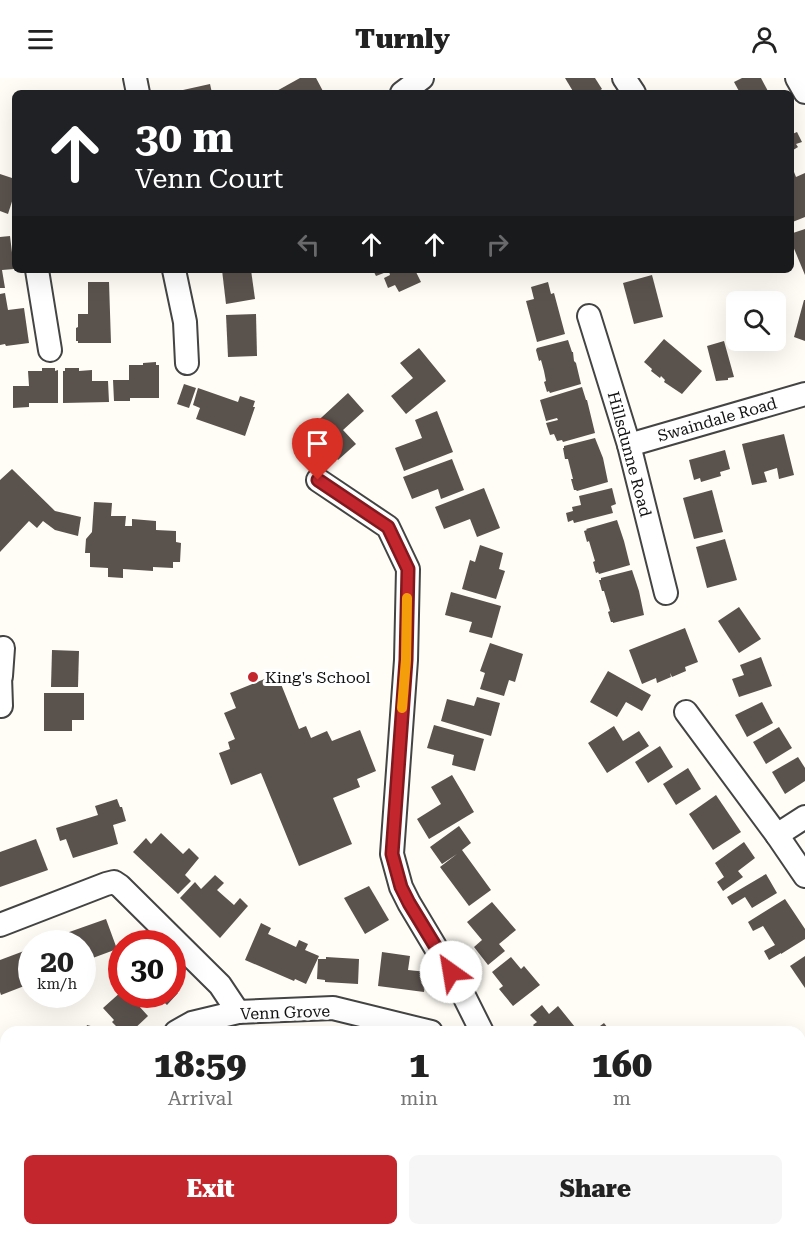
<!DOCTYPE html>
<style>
body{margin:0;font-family:"Roboto Serif",serif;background:#f6f6f6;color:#222;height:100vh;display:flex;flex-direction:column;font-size:22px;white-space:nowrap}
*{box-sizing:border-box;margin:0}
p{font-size:20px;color:#767676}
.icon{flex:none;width:33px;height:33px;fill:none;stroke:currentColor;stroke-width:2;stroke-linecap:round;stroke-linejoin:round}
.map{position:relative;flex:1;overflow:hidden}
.panel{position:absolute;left:0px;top:948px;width:806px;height:210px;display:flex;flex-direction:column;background:#fff;border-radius:18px 18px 0 0;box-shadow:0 6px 24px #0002}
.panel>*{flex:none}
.guide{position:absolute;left:12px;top:12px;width:782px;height:183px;border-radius:9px;box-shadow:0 6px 24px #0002;background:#202124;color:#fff;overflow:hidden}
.fabs{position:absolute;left:726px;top:213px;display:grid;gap:12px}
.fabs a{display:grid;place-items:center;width:60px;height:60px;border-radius:9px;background:#fff;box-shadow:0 6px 24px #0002;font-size:30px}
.speed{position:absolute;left:18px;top:852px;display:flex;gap:12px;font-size:30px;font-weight:700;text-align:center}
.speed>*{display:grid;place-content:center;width:78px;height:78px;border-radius:50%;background:#fff;box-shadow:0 6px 24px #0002;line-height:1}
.speed small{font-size:15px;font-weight:400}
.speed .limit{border:9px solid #d22;background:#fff;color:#111}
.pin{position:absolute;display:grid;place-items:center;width:51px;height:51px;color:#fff;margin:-62px -26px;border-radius:50% 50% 50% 0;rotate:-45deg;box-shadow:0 0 6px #0007}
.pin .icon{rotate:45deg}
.me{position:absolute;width:66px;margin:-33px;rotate:328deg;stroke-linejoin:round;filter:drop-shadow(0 0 4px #0008)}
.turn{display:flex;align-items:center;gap:21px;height:126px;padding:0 24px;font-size:27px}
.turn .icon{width:78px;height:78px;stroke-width:2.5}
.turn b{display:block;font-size:42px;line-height:51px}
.lanes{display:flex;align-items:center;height:57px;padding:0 24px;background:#0003;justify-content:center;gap:30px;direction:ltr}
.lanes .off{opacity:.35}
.eta{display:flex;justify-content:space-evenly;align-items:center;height:102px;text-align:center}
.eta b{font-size:36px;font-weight:800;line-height:42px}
.button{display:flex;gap:12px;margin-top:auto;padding:12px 24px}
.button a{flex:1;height:69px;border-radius:9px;background:#c4262e;color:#fff;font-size:24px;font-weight:800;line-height:69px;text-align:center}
.button a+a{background:#f6f6f6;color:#222}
header{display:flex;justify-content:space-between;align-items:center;height:78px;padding:0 24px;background:#fff;font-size:27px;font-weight:800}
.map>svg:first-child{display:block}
.building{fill:#5a524d}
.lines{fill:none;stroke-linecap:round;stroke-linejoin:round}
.minor-casing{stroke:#444;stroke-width:26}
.minor{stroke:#fff;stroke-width:22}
.route-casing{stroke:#7f191e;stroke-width:15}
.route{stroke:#c4262e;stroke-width:10}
.slow{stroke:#f59e0b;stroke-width:10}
.poi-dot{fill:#c4262e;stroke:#fff;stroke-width:2}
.labels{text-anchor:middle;stroke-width:6;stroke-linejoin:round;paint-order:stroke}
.street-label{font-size:16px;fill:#111;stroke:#fff}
.poi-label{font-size:16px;fill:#111;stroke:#fff;text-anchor:start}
</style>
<header><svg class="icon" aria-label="menu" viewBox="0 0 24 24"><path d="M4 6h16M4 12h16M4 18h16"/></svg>Turnly<svg class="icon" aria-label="person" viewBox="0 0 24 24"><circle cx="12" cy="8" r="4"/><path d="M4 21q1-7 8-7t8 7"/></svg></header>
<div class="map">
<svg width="805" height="1158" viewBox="0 0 805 1158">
<rect width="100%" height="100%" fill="#fffdf5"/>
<g class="building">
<path d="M300 0H316L324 15H273Z"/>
<path d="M565 0H595L602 11 596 15H574Z"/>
<path d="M742 0H761L769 15H740L734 4Z"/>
<path d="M210 6 212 15H183V12Z"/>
<path d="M797 54 802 64 796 66 798 69 790 74V57Z"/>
<path d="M794 94 796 99 805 95V139L790 145V96Z"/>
<path d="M0 96 15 101V114L8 136 0 133Z"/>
<path d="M805 151V197L790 161V156Z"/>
<path d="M10 158 14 191 2 192 5 210H0V159Z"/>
<path d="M222 192H251L255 221 226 226Z"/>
<path d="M373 192H415L421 204 399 214 395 207 388 210 384 200 390 197 389 193 376 198Z"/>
<path d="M652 197 663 239 634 246 623 205Z"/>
<path d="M88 204H109L111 265H78V263H76V250L78 249V236H88Z"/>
<path d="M548 204 551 216 554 215 565 256 537 264 526 223 534 221 531 209Z"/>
<path d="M5 215 8 232 24 230 29 265 6 268 5 266 0 267V216Z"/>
<path d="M804 222H805V263L794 259Z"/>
<path d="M777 229 782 254H777L779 266 744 273 742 262H776Z"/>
<path d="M256 236 257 278 228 279 226 237Z"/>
<path d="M736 238V258H735L732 239Z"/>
<path d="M664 261 702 293 682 316 664 304 665 302 661 298 660 300 651 293 652 291 644 284Z"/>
<path d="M568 262 572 274H573L574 283 576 285 581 306 550 315 549 313 547 314 544 304 546 303 544 293 541 282 539 283 536 272 537 270Z"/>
<path d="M724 263 734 299 728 300V302L716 303 707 268Z"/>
<path d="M419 270 446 303 406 336 391 318 413 300 400 285Z"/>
<path d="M156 284V287H159V320H130V323H114L113 302H129V287H143V285Z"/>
<path d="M42 290H55V293L58 292V325H29V329L13 330V308H29L28 293H42Z"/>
<path d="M65 290H79V293L92 292V303H108L109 324 63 325V293H65Z"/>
<path d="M184 306 196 310 189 330 177 326Z"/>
<path d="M582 309 586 322H587L595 355 563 364 562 362 557 363 554 356 550 357 546 345 558 342 557 340 546 343 540 322Z"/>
<path d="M198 310 238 324 240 318 255 323 253 329H255L245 358 196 341 200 330 193 327Z"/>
<path d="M348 315 364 333 343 352 356 366 338 382 309 351Z"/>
<path d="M437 333 453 374 404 393 395 370 422 360 415 342Z"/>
<path d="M784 356 794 397 779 401 777 390 764 394 767 404 752 407 742 366Z"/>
<path d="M595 360 603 380 608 404 577 413 576 412H574L571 401H573L568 381H565L563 370H564V368Z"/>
<path d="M725 372 730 391 720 394 721 398 701 404 700 400 694 402 689 382Z"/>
<path d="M452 381 464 412 441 421 438 411 412 421 403 399Z"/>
<path d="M12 391 55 433 81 439 78 458 55 452 43 443 37 450 29 443 0 474V402Z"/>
<path d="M484 410 500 450 477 459 470 441 444 451 435 429Z"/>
<path d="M612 410 616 426 611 428 613 435 574 445 573 442 568 444 566 435 573 433 572 429 581 427 579 418Z"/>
<path d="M712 412 723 454 694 461 683 420Z"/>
<path d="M94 424 112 425 111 438H126L125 448H132V441L156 443V452L176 453V464L181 465 180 484H173V490L153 489V493L123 491V500L108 499V490L90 489V475H85L86 461 92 454Z"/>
<path d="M617 442 624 463 630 487 599 496 598 494 596 495 593 484 595 483 589 463 587 464 584 453 587 452 586 451Z"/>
<path d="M725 461 737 502 707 510 696 469Z"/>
<path d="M480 467 503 475 499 491 505 493 496 521 462 511 470 482 475 484Z"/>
<path d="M632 492 639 513 644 537 613 545V544H611L608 534 610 533 604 513H602L599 502H601V500Z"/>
<path d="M451 514 501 528 492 560 469 554 472 544 445 537Z"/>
<path d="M739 529 761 561 739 575 718 543Z"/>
<path d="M685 550 698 584 685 589 686 593 672 599 670 595 671 599 657 605 656 600 642 606 629 572Z"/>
<path d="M490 565 523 576 515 604 509 602 504 618 480 611 485 595 480 593Z"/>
<path d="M52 572 79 573 78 609H51Z"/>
<path d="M761 579 772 608 739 619 732 601 744 597 740 587Z"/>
<path d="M608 593 651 617 642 633 626 624 617 639 590 624Z"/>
<path d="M277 596 299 651 306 648 311 660 327 653 332 663 360 652 376 693 357 701 360 709 333 720 352 766 299 788 261 695 231 707 219 675 230 671 228 664 235 661 224 635 236 630 230 615Z"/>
<path d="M44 615H84V642H72V653H44Z"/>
<path d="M477 619 500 625 491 658 441 643 447 621 474 628Z"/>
<path d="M762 624 773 645 747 659 735 637Z"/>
<path d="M434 647 484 661 475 693 452 687 454 677 427 670Z"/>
<path d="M614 648 623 663 639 653 649 668 607 695 588 665Z"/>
<path d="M779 649 792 670 766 686 753 664Z"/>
<path d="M660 668 673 689 648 705 635 684Z"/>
<path d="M798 679 805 690V703L785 716 772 694Z"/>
<path d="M688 690 701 711 676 727 663 706Z"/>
<path d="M452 697 474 734 429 761 417 741 441 726 431 709Z"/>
<path d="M716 717 741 754 713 772 689 736Z"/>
<path d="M117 721 120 729H122L126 743 113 747 118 766 73 780 66 761 60 763 56 750 98 737 95 728Z"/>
<path d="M459 748 471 765 462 772 491 812 469 828 440 789 457 776 442 786 430 769Z"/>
<path d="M161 755 183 776 189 770 199 780 185 797 191 803 178 816 133 774 146 760 151 766Z"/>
<path d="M36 761 48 792 0 809V774Z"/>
<path d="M744 764 755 780 738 793 743 799 723 813 717 804 724 799 715 785Z"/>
<path d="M766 796 777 815 752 830 745 819 732 827 727 819Z"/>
<path d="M215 797 224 805 217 812 226 820 234 827 240 820 248 828 220 860 180 820 195 804 201 811Z"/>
<path d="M369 808 389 842 365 856 344 820Z"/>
<path d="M785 821 805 851V861L781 876V875L769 882 764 873 775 867 763 848 753 853 748 844Z"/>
<path d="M492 824 516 852 499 866 505 873 488 887 474 869 482 862 467 844Z"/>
<path d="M106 841 117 871 82 884V866H60L58 858Z"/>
<path d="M261 845 271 850 268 856 296 869 299 862 308 866 305 872 319 878 306 906 295 901 294 903 245 882Z"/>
<path d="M32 870V905L1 917 0 914V882Z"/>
<path d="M382 874 410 878 408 892 427 894 424 914 378 908Z"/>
<path d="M805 878V910L790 888Z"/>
<path d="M326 879 359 881 358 906 325 904V902L317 901 318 881H326Z"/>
<path d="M511 879 521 891 524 888 540 907 513 928 499 911 503 908 492 894Z"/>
<path d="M172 909 178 915 167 927 155 916H172Z"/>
<path d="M122 913V916H128L148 938 131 954H125L121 950 119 951 112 944 114 942 103 930Z"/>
<path d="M542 927 549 936 558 928 579 954H539L533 947 537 944 530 937Z"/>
<path d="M604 945 611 954H592Z"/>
<path d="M87 947 109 953V954H85Z"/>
<path d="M0 1033 6 1034V1069L0 1067Z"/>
<path d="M91 1152H140L142 1158H93Z"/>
<path d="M211 1152H281L266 1158H214Z"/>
<path d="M307 1152H324L326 1158H308Z"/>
<path d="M432 1152H489L482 1158H437Z"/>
<path d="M710 1152H748L740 1158H715Z"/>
</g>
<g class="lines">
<g class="minor-casing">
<g id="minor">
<path d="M135 0 138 15"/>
<path d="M624 0 634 15"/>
<path d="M797 0 805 14"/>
<path d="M402 15 422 0"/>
<path d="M37 192 50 272"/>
<path d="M174 192 185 244 187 285"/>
<path d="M589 238 629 367 666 515"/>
<path d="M629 367 805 316"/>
<path d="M318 402 388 449 408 491 406 582 392 776 401 809 409 825 461 912 482 954"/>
<path d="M0 598 1 628"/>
<path d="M1 598 3 570"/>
<path d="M686 634 777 757 805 798"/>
<path d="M777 757 805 739"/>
<path d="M0 847 106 806 114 804 120 808 220 907 238 934"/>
<path d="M176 954 192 945 238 934 333 930 431 954"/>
<path d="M0 990 6 993"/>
<path d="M172 1152 174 1158"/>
<path d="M663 1152 668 1158"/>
<path d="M521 1158 528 1152"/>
</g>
</g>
<use href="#minor" class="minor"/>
</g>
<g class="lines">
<g class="route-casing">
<path id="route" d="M318 402 388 449 408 491 406 582 392 776 401 809 409 825 451 894"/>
</g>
<use href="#route" class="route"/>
<path class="slow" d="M402 630 406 582 407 520"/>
</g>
<circle class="poi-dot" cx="253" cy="599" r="6"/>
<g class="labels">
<g class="street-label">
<text transform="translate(717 341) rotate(-16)" y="6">Swaindale Road</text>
<text transform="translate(630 376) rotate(75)" y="6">Hillsdunne Road</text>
<text transform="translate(285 934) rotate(-2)" y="6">Venn Grove</text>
</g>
<g class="poi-label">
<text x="265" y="605">King's School</text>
</g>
</g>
</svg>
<div class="fabs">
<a><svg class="icon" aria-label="search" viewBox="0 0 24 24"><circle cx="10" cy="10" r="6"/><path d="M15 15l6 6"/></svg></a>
</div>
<div class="speed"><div>20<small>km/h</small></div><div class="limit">30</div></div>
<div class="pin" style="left:318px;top:402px;background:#d93025"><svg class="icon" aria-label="arrive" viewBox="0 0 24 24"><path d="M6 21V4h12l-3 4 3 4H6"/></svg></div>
<svg class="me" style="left:451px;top:894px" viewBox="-20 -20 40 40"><circle r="19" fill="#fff"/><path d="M0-13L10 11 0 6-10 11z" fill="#c4262e"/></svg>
<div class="guide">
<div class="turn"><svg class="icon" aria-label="ahead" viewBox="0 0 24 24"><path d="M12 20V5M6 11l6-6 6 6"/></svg><div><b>30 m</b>Venn Court</div></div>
<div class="lanes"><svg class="icon off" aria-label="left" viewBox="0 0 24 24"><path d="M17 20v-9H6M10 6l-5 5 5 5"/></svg><svg class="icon" aria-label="ahead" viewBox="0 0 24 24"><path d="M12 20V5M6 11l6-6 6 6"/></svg><svg class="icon" aria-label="ahead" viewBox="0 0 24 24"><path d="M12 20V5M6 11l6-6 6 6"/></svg><svg class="icon off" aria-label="right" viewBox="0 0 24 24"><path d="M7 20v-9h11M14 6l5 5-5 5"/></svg></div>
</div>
<section class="panel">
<div class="eta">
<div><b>18:59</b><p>Arrival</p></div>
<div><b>1</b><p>min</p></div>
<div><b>160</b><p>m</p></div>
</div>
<div class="button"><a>Exit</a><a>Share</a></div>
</section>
</div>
